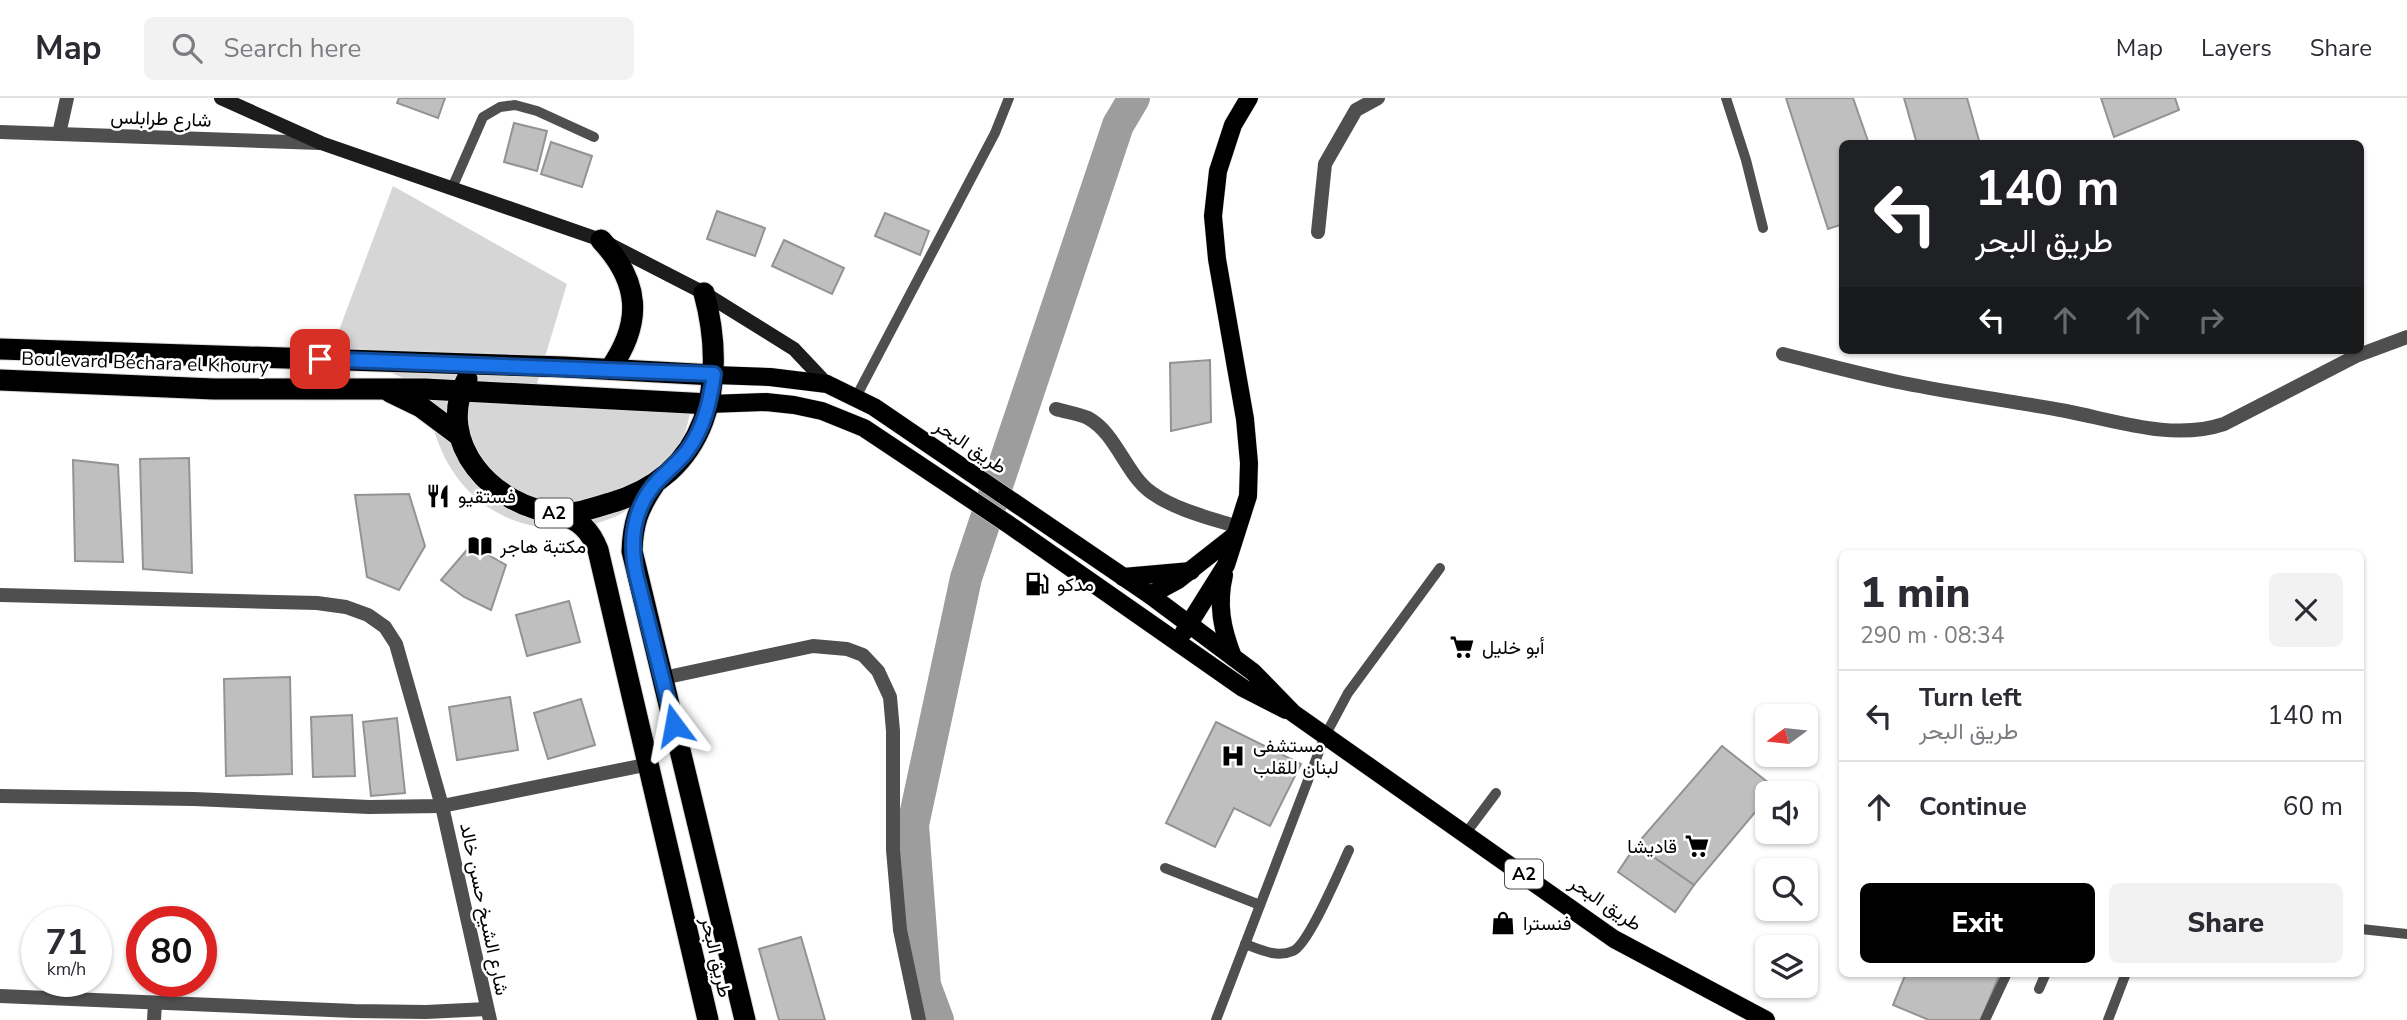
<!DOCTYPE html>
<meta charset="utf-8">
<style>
body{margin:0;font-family:"Nunito Sans",Vazirmatn,sans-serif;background:#f2f2f3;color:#2b2b33;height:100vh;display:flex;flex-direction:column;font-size:26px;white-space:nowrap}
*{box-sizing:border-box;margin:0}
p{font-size:23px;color:#7c7c81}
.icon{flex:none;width:38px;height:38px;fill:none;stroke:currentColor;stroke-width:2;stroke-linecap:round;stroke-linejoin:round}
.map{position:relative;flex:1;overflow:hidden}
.drawer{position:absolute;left:1839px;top:452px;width:525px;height:427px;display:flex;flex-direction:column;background:#fff;border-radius:10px;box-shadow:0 2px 5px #0004}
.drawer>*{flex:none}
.top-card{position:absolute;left:1839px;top:42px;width:525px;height:214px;border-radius:10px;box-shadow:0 2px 5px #0004;background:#202124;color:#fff;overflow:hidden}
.needle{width:46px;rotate:255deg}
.fabs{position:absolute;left:1755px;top:606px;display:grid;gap:14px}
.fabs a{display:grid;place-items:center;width:63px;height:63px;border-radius:10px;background:#fff;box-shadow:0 2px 5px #0004;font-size:35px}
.speed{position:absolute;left:21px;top:808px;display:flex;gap:14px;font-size:35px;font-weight:700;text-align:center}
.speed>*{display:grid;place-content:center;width:91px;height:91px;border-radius:50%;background:#fff;box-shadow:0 2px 5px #0004;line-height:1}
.speed small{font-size:18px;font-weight:400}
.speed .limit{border:10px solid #d22;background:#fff;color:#111}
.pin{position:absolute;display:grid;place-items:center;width:60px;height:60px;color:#fff;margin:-30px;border-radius:14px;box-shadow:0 4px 10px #0006}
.me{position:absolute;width:77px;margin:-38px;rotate:347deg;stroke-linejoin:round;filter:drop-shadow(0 0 5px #0008)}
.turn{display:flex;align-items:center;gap:24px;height:147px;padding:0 21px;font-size:32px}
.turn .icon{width:91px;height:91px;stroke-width:2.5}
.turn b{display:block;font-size:49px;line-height:60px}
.lanes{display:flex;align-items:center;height:66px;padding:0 21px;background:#0003;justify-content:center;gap:35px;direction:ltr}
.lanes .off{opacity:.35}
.round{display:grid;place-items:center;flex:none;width:74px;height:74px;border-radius:10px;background:#f2f2f3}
.headline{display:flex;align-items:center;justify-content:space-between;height:119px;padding:0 21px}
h1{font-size:42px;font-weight:800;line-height:52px}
.action{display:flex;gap:14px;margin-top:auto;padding:14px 21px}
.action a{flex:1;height:80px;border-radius:10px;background:#000;color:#fff;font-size:28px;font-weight:800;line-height:80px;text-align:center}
.action a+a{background:#f2f2f3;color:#2b2b33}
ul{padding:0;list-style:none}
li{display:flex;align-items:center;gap:21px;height:91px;padding:0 21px;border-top:2px solid #e1e1e2}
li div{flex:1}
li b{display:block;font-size:26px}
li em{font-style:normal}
header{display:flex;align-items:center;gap:42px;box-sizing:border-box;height:98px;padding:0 35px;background:#fff;border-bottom:2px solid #e1e1e2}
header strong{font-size:33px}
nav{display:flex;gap:38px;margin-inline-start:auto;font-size:24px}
.search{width:490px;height:63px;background:#f2f2f3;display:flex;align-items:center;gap:18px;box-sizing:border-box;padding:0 24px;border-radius:10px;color:#7c7c81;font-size:26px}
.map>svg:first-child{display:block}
.green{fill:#d6d6d6}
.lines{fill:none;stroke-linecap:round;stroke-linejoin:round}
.river{stroke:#9d9d9d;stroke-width:32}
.building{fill:#bfbfbf;stroke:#939393;stroke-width:2}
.primary-casing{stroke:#dbdbdb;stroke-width:19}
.highway-casing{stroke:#dbdbdb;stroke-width:23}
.lane{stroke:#4f4f4f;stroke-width:10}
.street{stroke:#4f4f4f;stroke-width:14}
.secondary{stroke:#1c1c1c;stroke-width:14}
.primary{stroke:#000;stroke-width:18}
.highway{stroke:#000;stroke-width:21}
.route-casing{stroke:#114b97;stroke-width:18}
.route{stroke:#1a73e8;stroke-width:12}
.labels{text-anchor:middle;stroke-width:5;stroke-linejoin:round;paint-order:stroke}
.shield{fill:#fff;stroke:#4c4c4c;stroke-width:2}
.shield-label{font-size:18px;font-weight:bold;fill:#000}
.street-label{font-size:19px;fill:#000;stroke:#fff}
.poi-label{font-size:19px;fill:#000;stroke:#fff;text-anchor:start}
</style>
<header>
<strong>Map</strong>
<div class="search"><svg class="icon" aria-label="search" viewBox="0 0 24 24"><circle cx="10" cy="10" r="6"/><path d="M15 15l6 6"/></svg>Search here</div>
<nav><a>Map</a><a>Layers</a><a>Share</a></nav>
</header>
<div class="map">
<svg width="2407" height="922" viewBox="0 0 2407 922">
<rect width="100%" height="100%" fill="#fff"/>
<path class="green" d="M393 88 567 186 536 289 691 308C686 341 679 349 659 374 651 385 643 398 633 407 620 420 596 426 579 429 491 440 430 375 428 290L332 251Z"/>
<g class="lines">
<path class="river" d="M938 922 925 887 913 727 966 480 1118 27 1134 0"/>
</g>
<g class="building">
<path d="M399 0H445L438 20 397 5Z"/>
<path d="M1786 0H1853L1869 46H1843V126L1828 131Z"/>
<path d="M1904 0H1967L1980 46H1917Z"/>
<path d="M2101 0H2175L2179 12 2114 39Z"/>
<path d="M514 25 547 33 537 73 504 64Z"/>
<path d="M551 44 592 58 582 89 541 76Z"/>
<path d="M717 113 765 130 755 158 707 141Z"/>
<path d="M885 115 929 133 920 157 875 138Z"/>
<path d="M784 142 844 170 832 196 772 168Z"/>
<path d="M1210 262 1211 324 1171 333 1170 265Z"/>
<path d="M189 360 192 475 143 471 140 361Z"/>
<path d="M73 362 118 367 123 464 75 463Z"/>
<path d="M409 396 425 448 399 492 367 479 355 397Z"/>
<path d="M471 447 506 467 491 512 464 499 441 482Z"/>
<path d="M569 503 580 544 527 558 516 517Z"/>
<path d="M290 579 292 676 226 678 224 581Z"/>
<path d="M510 599 518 652 457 662 449 609Z"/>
<path d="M581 601 595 647 548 661 534 615Z"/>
<path d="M352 617 355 678 313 679 311 619Z"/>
<path d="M397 620 405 695 371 698 363 624Z"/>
<path d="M1216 624 1301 666 1270 728 1234 710 1215 749 1166 725Z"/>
<path d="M1722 648 1775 690 1771 695H1768V699L1694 787 1636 747Z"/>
<path d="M1636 747 1694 787 1675 814 1618 774Z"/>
<path d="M801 839 825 922H779L759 851Z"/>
<path d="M1906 875H2000L1981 922H1929L1893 907Z"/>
</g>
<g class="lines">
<g class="primary-casing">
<g id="primary">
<path d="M714 277 770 279 827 286 874 309 1150 497 1253 574 1293 615 1614 841 1766 922"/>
<path d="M709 306 766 304 794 307 822 313 864 330 1008 426 1243 590 1286 612"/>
<path d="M1224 477C1217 507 1222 531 1233 559"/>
<path d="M1123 479 1191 473"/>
<path d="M1150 497 1178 482 1234 438"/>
<path d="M1184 534 1226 467 1248 398 1249 365 1245 321 1217 161 1213 118 1218 73 1233 27 1249 0"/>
</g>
</g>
<g class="highway-casing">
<g id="highway">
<path d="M601 142C640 184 643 224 610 271"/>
<path d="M0 251 564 269 714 277"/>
<path d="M467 281C433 344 494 410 558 415 574 417 594 410 610 405 709 377 728 284 704 195"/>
<path d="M0 282 214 291H425L709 306"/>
<path d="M390 294 421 309 457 336"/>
<path d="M654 387C638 411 633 425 632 453L745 922"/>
<path d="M559 416C580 422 590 432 598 452L708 922"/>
</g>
</g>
<g class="lane">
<path d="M1726 0 1746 62 1763 130"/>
<path d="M452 90 483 19 500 9 515 7 537 13 594 39"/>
<path d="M856 299 995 35 1009 0"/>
<path d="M1466 735 1496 695"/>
<path d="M1165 770 1260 807"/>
<path d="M2361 831 2407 836"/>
<path d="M1245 846C1261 852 1277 860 1293 853 1309 846 1340 771 1349 752"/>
<path d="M2039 891 2046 875"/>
<path d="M1216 922 1325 638 1348 595 1440 470"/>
<path d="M1985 922 2007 875"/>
<path d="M2108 922 2126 875"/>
</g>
<g class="street">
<path d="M0 34 320 45"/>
<path d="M59 36 67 0"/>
<path d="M1318 134 1325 66 1356 12 1378 0"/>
<path d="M1783 256C1823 266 1863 277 1903 285 1957 296 2012 303 2066 313 2117 323 2173 343 2224 326L2356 258 2407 239"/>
<path d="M1056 311C1066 314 1079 316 1088 320 1117 336 1125 376 1152 395 1176 412 1210 420 1238 429"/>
<path d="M0 497 317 505 346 509 368 517 385 529 396 546 442 708 490 922"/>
<path d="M663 580 813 548 847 551 863 557 878 573 890 599 893 633V752L900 832 919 922"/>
<path d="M0 698 194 701 369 709 442 708 650 666"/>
<path d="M0 898 354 913 426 914 487 911"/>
<path d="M154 922 155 905"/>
</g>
<path class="secondary" d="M221 0 321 45 601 142 704 195 794 251 827 286"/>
<use href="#primary" class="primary"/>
<use href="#highway" class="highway"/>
</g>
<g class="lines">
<g class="route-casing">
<path id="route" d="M320 261 714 276C710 304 704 330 687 353 677 366 663 376 653 388 632 415 630 444 636 476L674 627"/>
</g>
<use href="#route" class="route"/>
</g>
<defs>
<g id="restaurant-bare" transform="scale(1.89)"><path d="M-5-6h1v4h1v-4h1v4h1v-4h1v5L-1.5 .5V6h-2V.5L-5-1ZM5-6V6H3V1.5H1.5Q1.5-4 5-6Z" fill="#000" stroke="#fff" stroke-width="2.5" paint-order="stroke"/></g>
<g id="library-bare" transform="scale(1.89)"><path d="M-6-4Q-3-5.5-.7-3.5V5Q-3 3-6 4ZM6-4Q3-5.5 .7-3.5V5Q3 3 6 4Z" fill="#000" stroke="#fff" stroke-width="2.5" paint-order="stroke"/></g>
<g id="fuel-bare" transform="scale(1.89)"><path d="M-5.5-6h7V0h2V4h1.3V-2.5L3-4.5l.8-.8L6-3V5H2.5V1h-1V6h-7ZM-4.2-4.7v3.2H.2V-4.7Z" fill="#000" stroke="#fff" stroke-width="2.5" paint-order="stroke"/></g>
<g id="supermarket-bare" transform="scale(1.89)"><path d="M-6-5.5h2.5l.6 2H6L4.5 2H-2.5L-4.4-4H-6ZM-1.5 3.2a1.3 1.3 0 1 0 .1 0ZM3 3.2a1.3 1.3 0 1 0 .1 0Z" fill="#000" stroke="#fff" stroke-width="2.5" paint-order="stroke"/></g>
<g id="hospital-bare" transform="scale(1.89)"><path d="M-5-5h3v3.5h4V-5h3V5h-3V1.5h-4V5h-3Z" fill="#000" stroke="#fff" stroke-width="2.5" paint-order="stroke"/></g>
<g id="shop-bare" transform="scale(1.89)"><path d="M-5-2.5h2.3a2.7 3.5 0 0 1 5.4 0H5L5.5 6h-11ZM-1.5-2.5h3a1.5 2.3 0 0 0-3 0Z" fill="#000" stroke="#fff" stroke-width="2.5" paint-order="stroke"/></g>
</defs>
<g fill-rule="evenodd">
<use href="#restaurant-bare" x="438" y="398"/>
<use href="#library-bare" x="480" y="448"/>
<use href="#fuel-bare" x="1037" y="486"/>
<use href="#supermarket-bare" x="1462" y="549"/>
<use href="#hospital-bare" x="1233" y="658"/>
<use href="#supermarket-bare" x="1697" y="748"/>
<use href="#shop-bare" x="1503" y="825"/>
</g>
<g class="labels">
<g class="shield">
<rect x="535" y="400.5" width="38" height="29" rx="5"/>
<rect x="1505" y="761.5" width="38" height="29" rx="5"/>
</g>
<g class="shield-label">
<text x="554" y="421">A2</text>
<text x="1524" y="782">A2</text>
</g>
<g class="street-label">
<text transform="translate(161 20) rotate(2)" y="7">شارع طرابلس</text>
<text transform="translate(145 264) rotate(2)" y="7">Boulevard Béchara el Khoury</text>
<text transform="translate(971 348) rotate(34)" y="7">طريق البحر</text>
<text transform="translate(1606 805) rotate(34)" y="7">طريق البحر</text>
<text transform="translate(485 811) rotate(78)" y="7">شارع الشيخ حسن خالد</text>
<text transform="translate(717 859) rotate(77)" y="7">طريق البحر</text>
</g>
<g class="poi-label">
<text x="458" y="405">فستقيو</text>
<text x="500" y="455">مكتبة هاجر</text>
<text x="1057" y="493">مدكو</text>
<text x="1482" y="556">أبو خليل</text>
<text x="1253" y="654">مستشفى<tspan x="1253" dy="22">لبنان للقلب</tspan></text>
<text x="1677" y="755" text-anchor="end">قاديشا</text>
<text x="1523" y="832">فنسترا</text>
</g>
</g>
</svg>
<div class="fabs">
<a><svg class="needle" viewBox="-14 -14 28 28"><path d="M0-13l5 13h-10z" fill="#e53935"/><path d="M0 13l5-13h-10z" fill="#7c7c81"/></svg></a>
<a><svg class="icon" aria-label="sound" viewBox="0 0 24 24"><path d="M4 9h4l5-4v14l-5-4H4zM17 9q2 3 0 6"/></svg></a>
<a><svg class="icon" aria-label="search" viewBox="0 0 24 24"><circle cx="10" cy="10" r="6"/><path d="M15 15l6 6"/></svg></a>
<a><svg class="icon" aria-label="layers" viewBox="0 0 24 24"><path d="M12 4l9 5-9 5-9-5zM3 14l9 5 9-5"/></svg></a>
</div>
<div class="speed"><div>71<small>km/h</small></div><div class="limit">80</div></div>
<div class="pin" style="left:320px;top:261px;background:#d93025"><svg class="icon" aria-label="arrive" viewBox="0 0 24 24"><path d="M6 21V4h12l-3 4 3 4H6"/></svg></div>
<svg class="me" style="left:674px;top:627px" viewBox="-20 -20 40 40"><path d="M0-17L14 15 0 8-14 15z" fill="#1a73e8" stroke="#fff" stroke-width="4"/></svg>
<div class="top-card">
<div class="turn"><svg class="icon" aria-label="left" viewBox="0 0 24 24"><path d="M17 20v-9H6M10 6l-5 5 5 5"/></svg><div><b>140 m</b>طريق البحر</div></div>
<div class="lanes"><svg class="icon" aria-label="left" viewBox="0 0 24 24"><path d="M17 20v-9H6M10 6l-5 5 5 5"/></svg><svg class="icon off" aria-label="ahead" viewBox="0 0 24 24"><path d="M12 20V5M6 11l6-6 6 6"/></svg><svg class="icon off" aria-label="ahead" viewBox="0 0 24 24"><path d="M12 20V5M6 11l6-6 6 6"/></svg><svg class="icon off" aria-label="right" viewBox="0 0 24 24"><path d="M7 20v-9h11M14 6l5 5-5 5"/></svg></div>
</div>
<section class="drawer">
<div class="headline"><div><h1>1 min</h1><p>290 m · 08:34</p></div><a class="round"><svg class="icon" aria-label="close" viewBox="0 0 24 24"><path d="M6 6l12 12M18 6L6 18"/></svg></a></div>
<ul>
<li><svg class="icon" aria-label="left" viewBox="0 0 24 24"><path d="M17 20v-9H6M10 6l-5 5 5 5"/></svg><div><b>Turn left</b><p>طريق البحر</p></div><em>140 m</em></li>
<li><svg class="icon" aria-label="ahead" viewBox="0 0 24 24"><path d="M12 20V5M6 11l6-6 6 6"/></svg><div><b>Continue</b></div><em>60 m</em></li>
</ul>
<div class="action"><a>Exit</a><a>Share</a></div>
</section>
</div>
